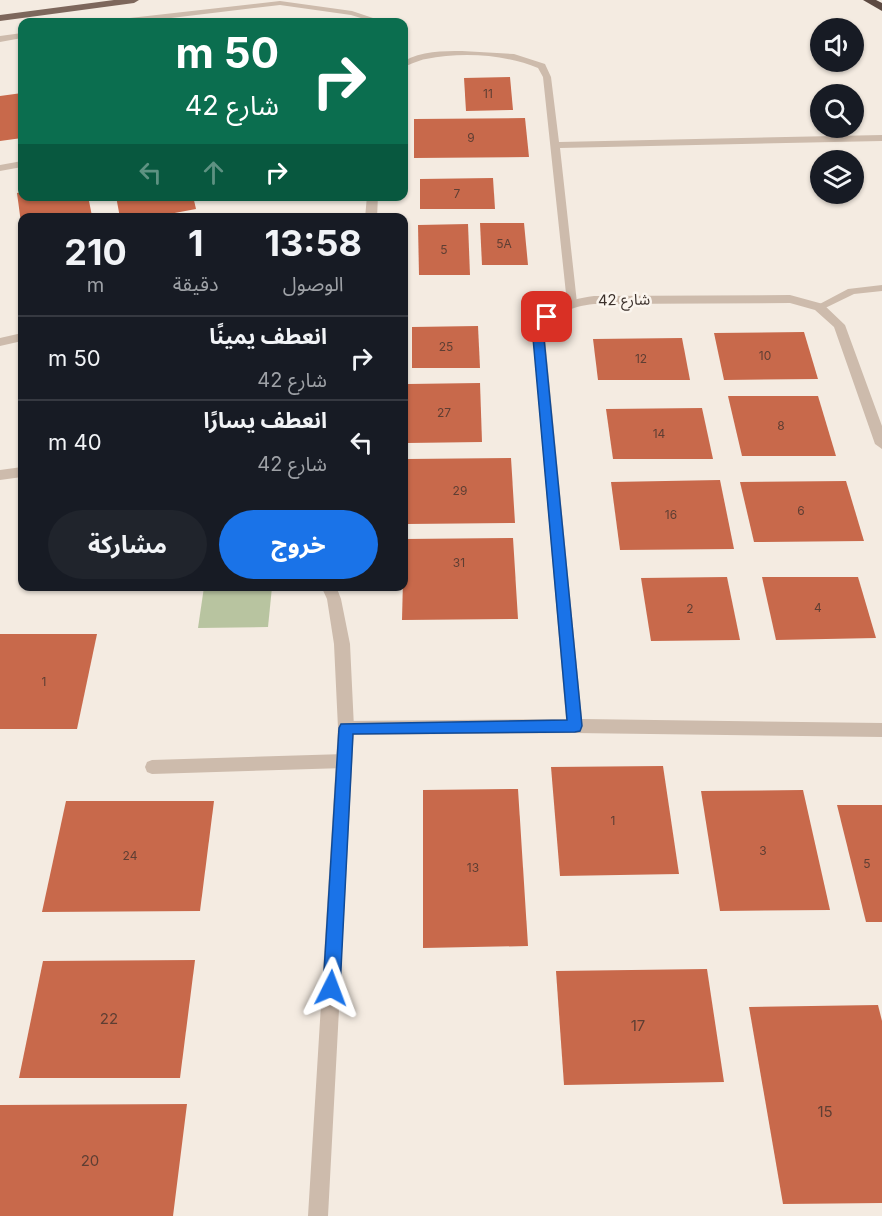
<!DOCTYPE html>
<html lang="ar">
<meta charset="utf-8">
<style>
body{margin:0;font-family:Inter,"Noto Sans Arabic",sans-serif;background:#20242c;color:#f1f3f6;direction:rtl;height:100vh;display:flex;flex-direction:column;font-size:22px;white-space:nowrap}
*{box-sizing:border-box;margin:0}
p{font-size:20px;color:#9ea1a6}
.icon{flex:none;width:33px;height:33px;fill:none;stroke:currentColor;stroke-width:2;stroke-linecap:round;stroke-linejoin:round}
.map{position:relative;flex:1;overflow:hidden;direction:ltr}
.panel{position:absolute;left:18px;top:213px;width:390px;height:378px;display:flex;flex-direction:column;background:#171b24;border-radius:12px;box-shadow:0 2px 4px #0004;direction:rtl}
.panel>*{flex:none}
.guide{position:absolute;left:18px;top:18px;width:390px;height:183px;border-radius:12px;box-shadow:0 2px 4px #0004;direction:rtl;background:#0b6e4f;color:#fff;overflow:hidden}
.fabs{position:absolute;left:810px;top:18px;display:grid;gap:12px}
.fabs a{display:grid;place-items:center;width:54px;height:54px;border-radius:50%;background:#171b24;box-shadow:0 2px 4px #0004;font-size:30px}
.pin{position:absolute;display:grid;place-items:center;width:51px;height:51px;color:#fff;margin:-26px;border-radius:12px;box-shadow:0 3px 9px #0006}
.me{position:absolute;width:66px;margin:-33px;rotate:3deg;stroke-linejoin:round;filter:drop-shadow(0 0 4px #0008)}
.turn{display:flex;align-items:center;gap:21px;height:126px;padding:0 30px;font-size:27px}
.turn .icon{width:78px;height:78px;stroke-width:2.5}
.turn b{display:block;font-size:42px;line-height:51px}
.lanes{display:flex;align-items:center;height:57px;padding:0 30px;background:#0003;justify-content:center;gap:30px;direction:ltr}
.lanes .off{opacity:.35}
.eta{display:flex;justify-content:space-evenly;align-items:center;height:102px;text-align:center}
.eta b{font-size:36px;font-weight:700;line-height:42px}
.action{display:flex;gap:12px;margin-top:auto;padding:12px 30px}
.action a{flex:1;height:69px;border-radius:36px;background:#1a73e8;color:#fff;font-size:24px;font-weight:700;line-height:69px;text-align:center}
.action a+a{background:#20242c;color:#f1f3f6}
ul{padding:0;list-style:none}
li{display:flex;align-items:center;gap:18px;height:84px;padding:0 30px;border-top:2px solid #363941}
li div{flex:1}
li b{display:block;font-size:22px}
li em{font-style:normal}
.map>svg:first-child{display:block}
.green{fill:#b8c4a0}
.building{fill:#c8694b}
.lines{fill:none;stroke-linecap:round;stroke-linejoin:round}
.service{fill:#cdbbac;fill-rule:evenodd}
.minor{fill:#cdbbac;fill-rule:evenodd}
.tertiary{fill:#cdbbac;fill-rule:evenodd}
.primary{fill:#7d675c;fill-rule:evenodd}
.motorway{fill:#5c4a42;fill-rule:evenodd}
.route{fill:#1a73e8;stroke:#114b97;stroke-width:1.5}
.labels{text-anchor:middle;stroke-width:5;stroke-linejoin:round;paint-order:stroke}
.number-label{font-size:12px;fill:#5e3e33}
.street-label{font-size:15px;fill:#3b302b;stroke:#fbf5ee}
.near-number-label{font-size:15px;fill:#5e3e33}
</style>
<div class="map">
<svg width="882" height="1216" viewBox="0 0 882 1216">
<rect width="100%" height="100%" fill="#f4ebe1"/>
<path class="green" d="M204 587H272L268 627 198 628Z"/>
<g class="building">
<path d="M510 77 513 110 466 111 464 78Z"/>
<path d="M22 93V138L0 141V96Z"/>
<path d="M525 118 529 157 414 158V119Z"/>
<path d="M493 178 495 209H420V179Z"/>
<path d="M22 192V196H88L92 216 22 218 21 223 17 193Z"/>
<path d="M116 196H193L196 209 148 218H120Z"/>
<path d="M480 223H524L528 265H482Z"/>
<path d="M468 224 470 275H419L418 225Z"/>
<path d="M478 326 480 368H412V327Z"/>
<path d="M804 332 818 379 724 380 714 333Z"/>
<path d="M682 338 690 380H598L593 339Z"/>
<path d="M480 383 482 442 407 443 408 384Z"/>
<path d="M728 396H818L836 456H742Z"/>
<path d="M702 408 713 459H613L606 409Z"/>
<path d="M511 458 515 523 407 524V459Z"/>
<path d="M720 480 734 549 620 550 611 482Z"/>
<path d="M846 481 864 541 754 542 740 482Z"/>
<path d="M513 538 518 619 402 620 404 539Z"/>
<path d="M727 577 740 640 651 641 641 578Z"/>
<path d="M762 577H858L876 638 776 640Z"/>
<path d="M0 634H97L77 729H0Z"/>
<path d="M663 766 679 874 560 876 551 767Z"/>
<path d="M518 789 528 946 423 948V790Z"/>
<path d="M803 790 830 910 720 911 701 791Z"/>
<path d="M66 801H214L200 911 42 912Z"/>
<path d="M837 805H882V922H866Z"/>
<path d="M195 960 180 1078H19L43 961Z"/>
<path d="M707 969 724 1082 564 1085 556 971Z"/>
<path d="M878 1005 882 1021V1203L783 1204 749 1007Z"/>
<path d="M187 1104 173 1216H0V1105Z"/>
</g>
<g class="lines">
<g class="service">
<path d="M280 1 352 11 385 22H374L351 15 280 5 138 22H117L121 19Z"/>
<path d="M22 33V38L0 42V36Z"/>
<path d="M462 51 514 54 545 64 551 77 559 142 882 135V141L560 148 577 303 572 307 567 303 543 77 538 68C505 54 461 52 426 59 418 60 411 65 404 66V61C421 51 443 51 462 51Z"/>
<path d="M882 285V291L854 294 819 311 814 307 848 289Z"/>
<path d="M345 754 350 756 352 761 350 766 345 768 152 774 147 772 145 767 147 762 152 760Z"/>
</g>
<g class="minor">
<path d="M22 161V167L0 171V165Z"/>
<path d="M367 196H378L377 218H365Z"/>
<path d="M790 295 823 304 845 325 882 426V449L875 444 834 327 815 310 790 303 594 304C570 307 552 313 545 338L582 719 882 723V737L575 733 346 735 340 733 338 728 340 723 346 721 566 719 533 338C541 307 565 300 594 296Z"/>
<path d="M22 333V341L0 346V338Z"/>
</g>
<g class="tertiary">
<path d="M22 467V477L0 480V470Z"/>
<path d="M321 586H336L341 599 350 644 354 728 328 1216H308L338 728 334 644 327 599Z"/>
</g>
<path class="primary" d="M114 0H139L134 3 0 21V15Z"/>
<path class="motorway" d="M863 0H876L882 3V11Z"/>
</g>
<path class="route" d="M547 313 552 317 546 327 544 338 582 726 580 731 575 732 353 734 340 988 337 994 331 997 325 994 323 988 339 728 341 724 567 720 533 338 535 327 543 315Z"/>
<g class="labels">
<g class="number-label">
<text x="488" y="98">11</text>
<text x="471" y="142">9</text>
<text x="457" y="198">7</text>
<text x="504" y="248">5A</text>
<text x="444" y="254">5</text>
<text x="446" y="351">25</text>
<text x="765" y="360">10</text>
<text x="641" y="363">12</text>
<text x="444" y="417">27</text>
<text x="781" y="430">8</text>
<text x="659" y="438">14</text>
<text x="460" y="495">29</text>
<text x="801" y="515">6</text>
<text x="671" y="519">16</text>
<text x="459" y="567">31</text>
<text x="818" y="612">4</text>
<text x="690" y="613">2</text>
<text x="44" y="686">1</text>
<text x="613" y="825">1</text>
<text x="763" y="855">3</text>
<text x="130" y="860">24</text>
<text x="867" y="868">5</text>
<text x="473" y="872">13</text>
</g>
<g class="street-label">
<text transform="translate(624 300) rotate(-1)" y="5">شارع 42</text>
</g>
<g class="near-number-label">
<text x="109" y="1024">22</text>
<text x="638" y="1031">17</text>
<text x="825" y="1117">15</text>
<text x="90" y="1166">20</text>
</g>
</g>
</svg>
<div class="fabs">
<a><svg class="icon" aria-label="sound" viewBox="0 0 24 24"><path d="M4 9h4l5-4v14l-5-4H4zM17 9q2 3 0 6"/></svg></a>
<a><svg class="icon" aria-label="search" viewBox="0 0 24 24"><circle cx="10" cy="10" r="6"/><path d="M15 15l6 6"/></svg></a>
<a><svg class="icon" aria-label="layers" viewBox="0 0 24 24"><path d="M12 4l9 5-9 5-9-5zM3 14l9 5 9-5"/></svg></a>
</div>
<div class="pin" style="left:547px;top:317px;background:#d93025"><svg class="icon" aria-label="arrive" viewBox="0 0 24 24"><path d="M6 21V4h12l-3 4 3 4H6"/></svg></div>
<svg class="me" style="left:331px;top:988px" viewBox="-20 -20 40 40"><path d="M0-17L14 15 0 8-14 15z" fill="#1a73e8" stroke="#fff" stroke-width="4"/></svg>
<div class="guide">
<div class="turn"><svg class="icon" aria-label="right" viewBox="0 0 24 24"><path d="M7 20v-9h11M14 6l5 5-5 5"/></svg><div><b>50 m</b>شارع 42</div></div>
<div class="lanes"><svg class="icon off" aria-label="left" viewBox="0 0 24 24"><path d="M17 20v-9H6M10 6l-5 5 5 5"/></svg><svg class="icon off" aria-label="ahead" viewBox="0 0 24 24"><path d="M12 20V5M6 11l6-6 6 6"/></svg><svg class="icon" aria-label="right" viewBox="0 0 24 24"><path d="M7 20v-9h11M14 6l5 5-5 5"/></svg></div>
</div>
<section class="panel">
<div class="eta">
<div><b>13:58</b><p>الوصول</p></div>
<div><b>1</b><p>دقيقة</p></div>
<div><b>210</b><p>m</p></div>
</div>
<ul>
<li><svg class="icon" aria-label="right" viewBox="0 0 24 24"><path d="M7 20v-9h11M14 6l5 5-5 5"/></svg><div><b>انعطف يمينًا</b><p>شارع 42</p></div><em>50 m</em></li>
<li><svg class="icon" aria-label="left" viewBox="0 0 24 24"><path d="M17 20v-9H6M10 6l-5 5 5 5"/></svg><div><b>انعطف يسارًا</b><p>شارع 42</p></div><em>40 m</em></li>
</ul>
<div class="action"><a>خروج</a><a>مشاركة</a></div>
</section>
</div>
